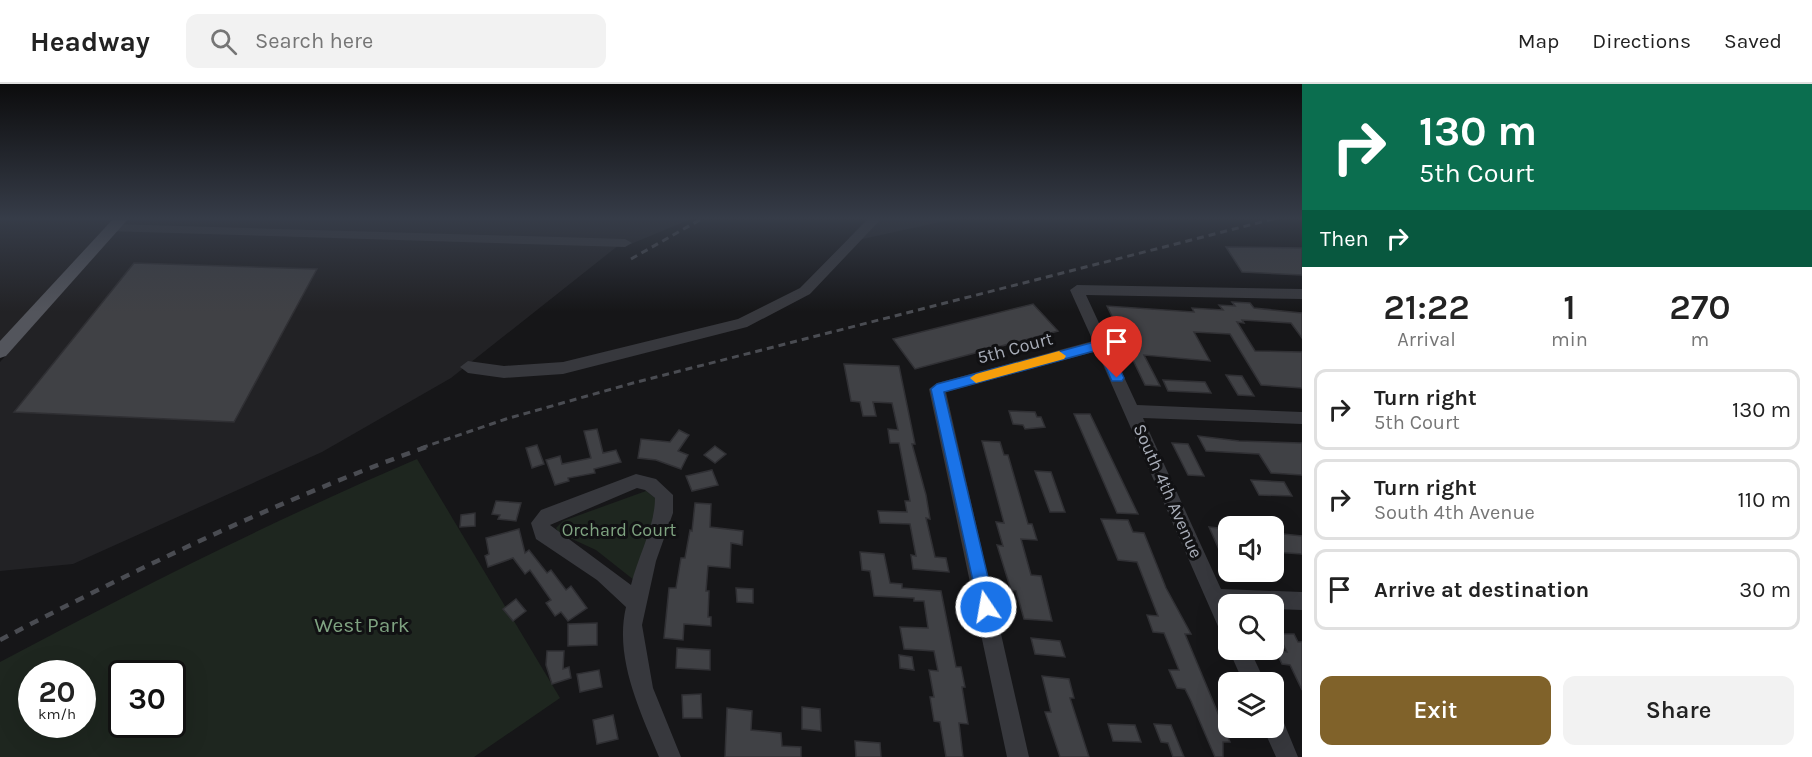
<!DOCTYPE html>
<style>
body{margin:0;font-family:Karla,sans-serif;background:#f2f2f2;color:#222;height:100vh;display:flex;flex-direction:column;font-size:22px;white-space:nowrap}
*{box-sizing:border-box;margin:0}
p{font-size:20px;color:#767676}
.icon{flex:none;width:33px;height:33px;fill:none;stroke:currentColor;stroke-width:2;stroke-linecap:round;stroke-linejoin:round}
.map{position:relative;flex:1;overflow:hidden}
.sheet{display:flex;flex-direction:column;background:#fff;width:510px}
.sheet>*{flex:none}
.hud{background:#0b6e4f;color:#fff;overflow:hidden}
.controls{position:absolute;left:1218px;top:432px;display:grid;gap:12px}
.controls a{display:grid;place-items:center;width:66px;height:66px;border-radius:12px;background:#fff;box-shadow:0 6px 24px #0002;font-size:30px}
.speed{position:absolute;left:18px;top:576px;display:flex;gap:12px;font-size:30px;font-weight:700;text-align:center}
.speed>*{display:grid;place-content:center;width:78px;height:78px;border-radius:50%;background:#fff;box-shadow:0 6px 24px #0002;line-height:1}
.speed small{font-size:15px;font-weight:400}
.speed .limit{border:3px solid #111;border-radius:9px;background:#fff;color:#111}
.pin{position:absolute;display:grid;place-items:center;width:51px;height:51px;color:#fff;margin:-62px -26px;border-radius:50% 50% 50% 0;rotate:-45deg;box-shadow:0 0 6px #0007}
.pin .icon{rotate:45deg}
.me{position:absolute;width:66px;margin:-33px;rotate:348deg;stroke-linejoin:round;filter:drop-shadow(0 0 4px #0008)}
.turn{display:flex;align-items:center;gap:21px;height:126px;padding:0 18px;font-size:27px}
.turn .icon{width:78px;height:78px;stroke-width:2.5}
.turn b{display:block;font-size:42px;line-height:51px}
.then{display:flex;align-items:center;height:57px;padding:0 18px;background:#0003;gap:12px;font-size:22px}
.eta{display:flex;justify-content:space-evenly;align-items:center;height:102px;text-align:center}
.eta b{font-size:36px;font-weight:600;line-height:42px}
.primary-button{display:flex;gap:12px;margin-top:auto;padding:12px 18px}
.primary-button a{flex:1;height:69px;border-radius:12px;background:#80622a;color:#fff;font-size:24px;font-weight:600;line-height:69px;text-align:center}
.primary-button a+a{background:#f2f2f2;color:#222}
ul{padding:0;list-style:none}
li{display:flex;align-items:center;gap:18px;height:81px;margin:0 12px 9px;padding:0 6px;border:3px solid #e0e0e0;border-radius:12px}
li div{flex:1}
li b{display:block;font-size:22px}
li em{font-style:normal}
header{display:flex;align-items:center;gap:36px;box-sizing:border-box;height:84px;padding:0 30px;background:#fff;border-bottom:2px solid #e0e0e0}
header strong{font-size:28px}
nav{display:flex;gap:33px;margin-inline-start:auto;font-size:21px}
.search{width:420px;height:54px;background:#f2f2f2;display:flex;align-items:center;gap:15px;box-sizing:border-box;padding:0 21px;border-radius:12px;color:#767676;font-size:22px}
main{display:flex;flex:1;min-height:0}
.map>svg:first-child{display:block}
.built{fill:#222225}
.green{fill:#1e261f;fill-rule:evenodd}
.building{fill:#404145;stroke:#303034;stroke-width:1.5}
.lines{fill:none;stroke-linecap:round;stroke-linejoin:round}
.minor{fill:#37383d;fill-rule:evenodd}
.major{fill:#53555c;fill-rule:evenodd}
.rail-far1{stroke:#4a4c52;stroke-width:3;stroke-dasharray:7 5;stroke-linecap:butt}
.rail{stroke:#4a4c52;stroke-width:4.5;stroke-dasharray:9 8;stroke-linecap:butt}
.route{fill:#1a73e8;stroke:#114b97;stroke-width:1.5}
.slow{fill:#f59e0b}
.labels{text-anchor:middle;stroke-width:6;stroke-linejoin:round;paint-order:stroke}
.street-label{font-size:18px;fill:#a8adb8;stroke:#111113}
.park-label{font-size:18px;fill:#7fa381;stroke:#111113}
.near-park-label{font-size:21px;fill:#7fa381;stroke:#111113}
</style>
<header>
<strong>Headway</strong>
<div class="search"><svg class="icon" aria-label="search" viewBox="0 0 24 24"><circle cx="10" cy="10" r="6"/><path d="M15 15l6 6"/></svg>Search here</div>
<nav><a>Map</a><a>Directions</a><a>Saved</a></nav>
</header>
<main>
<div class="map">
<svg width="1302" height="673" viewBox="0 0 1302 673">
<rect width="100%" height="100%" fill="#161618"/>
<g class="built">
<path d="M0 134H116L0 263Z"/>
<path d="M128 134H693L631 160 619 161 451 294 322 368 73 480 0 487V278Z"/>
<path d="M868 134H958L858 156 849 154Z"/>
</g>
<g class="green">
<path d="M417 375 560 614 474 673H0V578C137 505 274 436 417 375ZM32 590H82V640H32ZM122 590H172V640H122Z"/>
<path d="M646 407 655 414 658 423 634 496 596 466 559 449 556 444 563 437Z"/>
</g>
<g class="building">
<path d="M1226 163 1302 164V191L1242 188Z"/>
<path d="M134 179 317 185 234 338 14 328Z"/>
<path d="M1232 218 1250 219 1254 224 1302 229V254L1291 239 1242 236 1244 239 1237 238 1255 267 1302 268V304L1261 301 1230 250 1194 248 1210 277 1144 271 1160 302 1145 301 1107 222 1194 228 1192 224 1223 226 1219 221 1235 222Z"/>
<path d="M1033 220 1058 247 915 285 893 255Z"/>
<path d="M844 280 899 282 915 360H912L926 411 930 435 926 434 935 473 946 474 949 488 913 485 911 471 916 472 910 440 880 439 878 427 907 428 905 417H910L899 359H890L888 345 898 346 892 319 873 318 876 332H863L860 318 851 317Z"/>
<path d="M1226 291 1242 292 1254 312 1238 311Z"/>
<path d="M1163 296 1205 298 1211 309 1168 307Z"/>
<path d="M1009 327 1035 328 1037 333H1041L1045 343 1025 345 1023 341 1013 340Z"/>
<path d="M1074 330H1090L1138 430 1117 429Z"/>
<path d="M597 345 603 369 616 366 621 378 594 385 595 389 568 394 569 397 555 401 546 376 560 372 562 380 591 374 584 347Z"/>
<path d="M679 346 689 351 678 367 688 371 681 385 656 376 638 374 641 355 670 358Z"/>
<path d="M1198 352 1239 357 1302 359V391L1271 389 1259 370 1206 367Z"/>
<path d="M982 357 1000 358 1004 371H1008L1028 440H1032L1037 456 1021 455 1031 491 1041 492 1052 537 1024 535 1016 507 1011 506 997 461 1003 462 996 438 1004 439Z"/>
<path d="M1172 359 1188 360 1204 392 1188 391Z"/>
<path d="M537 361 544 380 532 384 526 364Z"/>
<path d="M715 362 726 370 715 379 704 371Z"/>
<path d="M712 386 718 401 692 407 686 392Z"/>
<path d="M1035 387 1051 388 1065 428H1050Z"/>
<path d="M1251 396 1284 398 1292 412 1259 411Z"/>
<path d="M496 417 521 419 516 437 498 435 500 431 492 430Z"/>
<path d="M695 419 711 420 710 443 743 447 742 461 731 459 730 484 708 482 706 507H709L708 533H711V542L684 540 683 556 664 554 669 504H676L681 474H685L690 446 692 447Z"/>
<path d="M475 429V442L460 443 461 431Z"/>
<path d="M1101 435 1128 436 1133 448 1144 449 1166 504 1191 550H1185L1230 658H1223V673H1215L1191 617 1185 605 1177 604 1169 586H1179L1164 549 1153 548 1147 531 1158 532 1137 478 1118 476Z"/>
<path d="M1209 443 1228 445V470H1221Z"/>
<path d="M519 445 525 469 529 466 547 489 551 486 566 506 571 502 587 524 568 537 561 528 555 532 546 519 551 516 530 486 525 490 513 474 488 483 485 472 489 470 486 454Z"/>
<path d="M1274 449 1302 452V470L1274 468Z"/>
<path d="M860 468 884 470 890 499 902 500V504L941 507 956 583H961L965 603H962L968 640 959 639 963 673H946L940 638 934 637 930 613H934L929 586 938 587 934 567 904 565 900 543 928 544 924 517H914V514L874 512 870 487 862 486Z"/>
<path d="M736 504 753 505V519L737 518Z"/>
<path d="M516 515 526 527 513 537 503 525Z"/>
<path d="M597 539V561L568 562V540Z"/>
<path d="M1278 550H1294L1298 558H1302V606L1290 581 1282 580 1276 567 1287 568Z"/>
<path d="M1031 554 1060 557 1065 573 1035 570Z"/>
<path d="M677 564 710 566V586L676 584Z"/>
<path d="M547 567H564L563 585 569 583 571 594 552 600 546 581Z"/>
<path d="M899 571 912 573 914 586 900 584Z"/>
<path d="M599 586 602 603 580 608 577 590Z"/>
<path d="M1042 592 1069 595 1074 614H1070L1089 673H1060L1045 628H1051Z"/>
<path d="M701 610 702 634H683L682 611Z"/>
<path d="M802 623 820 625 821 647 802 645Z"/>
<path d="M727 624 752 627 751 646 781 649 782 662 801 663V673H725Z"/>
<path d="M613 631 618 655 597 660 593 636Z"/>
<path d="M1108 640 1135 641 1141 658 1113 657Z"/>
<path d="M1154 640 1171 641 1184 673H1173L1168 659 1161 658Z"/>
<path d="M855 657 880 659 881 673H856Z"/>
</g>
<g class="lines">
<g class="minor">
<path d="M869 134H882L810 210 747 243 563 290 504 294 468 289 460 283 468 277 504 282 563 278 738 235 800 204Z"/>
<path d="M112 140 625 155 632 159 625 163 107 147V141Z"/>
<path d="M1077 201 1302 205V215L1086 211 1137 321 1302 328V340L1143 334 1221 505 1302 508V526L1274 525V520H1228V551L1221 549 1097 267 946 308 1029 673H1007L929 305 937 299 1093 257 1070 206Z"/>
<path d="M636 390 656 395 673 411V429L656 477 642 541 653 604 681 673H659C640 627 614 574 626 523L597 496 536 455 531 439 541 426ZM637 404 645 406 655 414C655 443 638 472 631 501L550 441Z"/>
<path d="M1229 566H1250L1265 598H1243Z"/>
<path d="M1274 631 1282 634 1298 673H1276L1263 644H1274Z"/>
</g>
<path class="major" d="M114 134H129L6 272 0 274V257Z"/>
<g class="rail-far1">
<path d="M631 175 703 134"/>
<path d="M421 364 506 335 633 299 1277 134"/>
</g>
<path class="rail" d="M0 556C138 484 279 416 426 363"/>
</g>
<linearGradient id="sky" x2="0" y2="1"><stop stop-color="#0c0c0d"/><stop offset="0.59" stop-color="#363c48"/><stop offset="1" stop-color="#363c48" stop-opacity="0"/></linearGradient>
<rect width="1302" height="228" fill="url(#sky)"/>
<path class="route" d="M1102 256 1108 260 1124 294 1122 297H1112L1098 266 944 308 995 523 992 529 986 531 980 529 931 305 937 300Z"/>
<path class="slow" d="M1059 267 1066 272 1064 275 976 299 970 294 976 290Z"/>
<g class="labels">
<g class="street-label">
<text transform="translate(1015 264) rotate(-15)" y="6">5th Court</text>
<text transform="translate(1168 407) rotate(66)" y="6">South 4th Avenue</text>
</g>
<g class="park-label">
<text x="619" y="452">Orchard Court</text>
</g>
<g class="near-park-label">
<text x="362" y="548">West Park</text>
</g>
</g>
</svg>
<div class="controls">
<a><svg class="icon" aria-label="sound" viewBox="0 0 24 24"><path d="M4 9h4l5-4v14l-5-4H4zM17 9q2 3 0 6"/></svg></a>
<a><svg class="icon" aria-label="search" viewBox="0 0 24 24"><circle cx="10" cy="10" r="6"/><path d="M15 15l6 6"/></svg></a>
<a><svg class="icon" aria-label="layers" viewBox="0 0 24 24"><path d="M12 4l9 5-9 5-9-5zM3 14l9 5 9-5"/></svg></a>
</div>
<div class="speed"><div>20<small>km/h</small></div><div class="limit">30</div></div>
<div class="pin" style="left:1117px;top:294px;background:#d93025"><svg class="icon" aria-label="arrive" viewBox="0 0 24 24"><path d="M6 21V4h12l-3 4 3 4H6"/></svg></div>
<svg class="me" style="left:986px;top:523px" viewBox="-20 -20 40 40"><circle r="17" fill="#1a73e8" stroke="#fff" stroke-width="3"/><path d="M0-11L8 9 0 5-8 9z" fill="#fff"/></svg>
</div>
<section class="sheet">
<div class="hud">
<div class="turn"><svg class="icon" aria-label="right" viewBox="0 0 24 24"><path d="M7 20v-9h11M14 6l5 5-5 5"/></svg><div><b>130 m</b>5th Court</div></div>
<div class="then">Then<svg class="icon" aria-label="right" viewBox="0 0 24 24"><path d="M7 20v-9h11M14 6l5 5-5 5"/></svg></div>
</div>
<div class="eta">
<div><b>21:22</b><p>Arrival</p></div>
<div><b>1</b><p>min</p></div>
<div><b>270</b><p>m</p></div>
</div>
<ul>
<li><svg class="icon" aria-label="right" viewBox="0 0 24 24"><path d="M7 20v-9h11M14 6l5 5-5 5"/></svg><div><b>Turn right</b><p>5th Court</p></div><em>130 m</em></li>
<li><svg class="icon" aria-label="right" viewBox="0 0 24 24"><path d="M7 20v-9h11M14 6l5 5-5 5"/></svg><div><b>Turn right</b><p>South 4th Avenue</p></div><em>110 m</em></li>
<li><svg class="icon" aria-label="arrive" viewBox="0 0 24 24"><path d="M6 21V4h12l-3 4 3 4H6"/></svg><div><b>Arrive at destination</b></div><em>30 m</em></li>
</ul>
<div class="primary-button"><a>Exit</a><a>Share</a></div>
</section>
</main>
